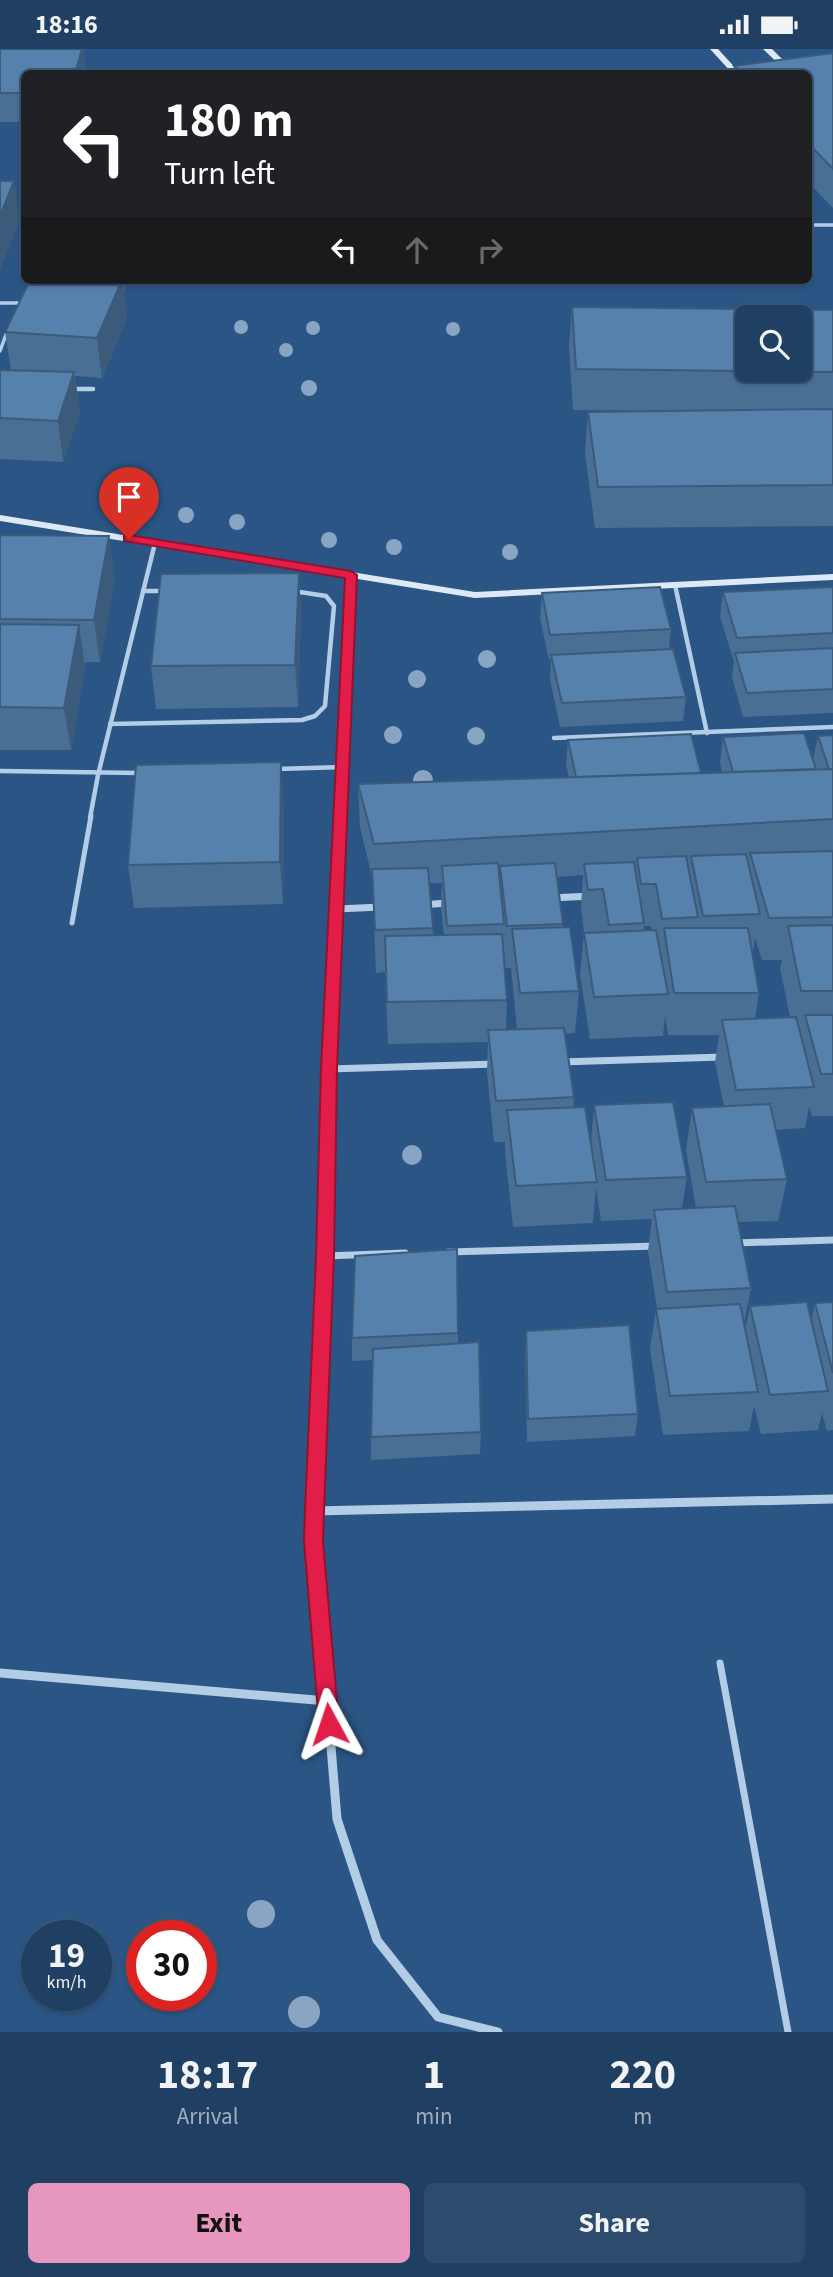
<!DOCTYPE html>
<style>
body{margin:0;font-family:"Source Sans 3",sans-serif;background:#2d4b6c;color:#f1f3f6;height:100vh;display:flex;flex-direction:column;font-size:26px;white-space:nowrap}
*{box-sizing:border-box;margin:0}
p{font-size:23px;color:#a2afbe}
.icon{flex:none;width:38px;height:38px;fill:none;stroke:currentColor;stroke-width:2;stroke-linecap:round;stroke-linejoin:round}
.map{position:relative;height:1983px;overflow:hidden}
.panel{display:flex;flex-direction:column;background:#204063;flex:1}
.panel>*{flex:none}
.hud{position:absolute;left:21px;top:21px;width:791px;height:214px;border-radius:10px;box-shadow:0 2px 5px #0004,0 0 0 2px #3d5978;background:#202124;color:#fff;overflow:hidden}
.fabs{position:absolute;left:735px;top:256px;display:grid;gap:14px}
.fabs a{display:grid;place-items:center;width:77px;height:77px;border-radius:10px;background:#204063;box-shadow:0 2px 5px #0004,0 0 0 2px #3d5978;font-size:35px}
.speed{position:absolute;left:21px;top:1871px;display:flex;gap:14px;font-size:35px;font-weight:700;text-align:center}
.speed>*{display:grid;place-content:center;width:91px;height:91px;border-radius:50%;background:#204063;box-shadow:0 2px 5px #0004,0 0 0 2px #3d5978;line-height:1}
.speed small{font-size:18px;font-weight:400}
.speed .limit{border:10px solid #d22;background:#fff;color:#111}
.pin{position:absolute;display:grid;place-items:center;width:60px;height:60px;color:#fff;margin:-72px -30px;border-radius:50% 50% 50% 0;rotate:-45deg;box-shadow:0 0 7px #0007}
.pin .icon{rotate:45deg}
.me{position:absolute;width:77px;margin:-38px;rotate:355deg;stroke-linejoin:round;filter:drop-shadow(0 0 5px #0008)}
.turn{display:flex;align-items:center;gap:24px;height:147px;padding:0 28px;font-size:32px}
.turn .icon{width:91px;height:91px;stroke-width:2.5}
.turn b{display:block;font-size:49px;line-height:60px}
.lanes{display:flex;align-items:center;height:66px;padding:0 28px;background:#0003;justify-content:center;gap:35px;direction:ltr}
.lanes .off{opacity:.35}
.eta{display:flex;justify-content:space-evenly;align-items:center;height:119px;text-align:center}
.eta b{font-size:42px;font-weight:700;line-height:49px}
.button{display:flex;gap:14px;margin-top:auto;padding:14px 28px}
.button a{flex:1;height:80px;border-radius:10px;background:#e797bd;color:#111;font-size:28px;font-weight:700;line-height:80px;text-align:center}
.button a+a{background:#2d4b6c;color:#f1f3f6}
.status{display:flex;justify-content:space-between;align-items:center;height:49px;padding:0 35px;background:#204063;direction:ltr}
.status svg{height:19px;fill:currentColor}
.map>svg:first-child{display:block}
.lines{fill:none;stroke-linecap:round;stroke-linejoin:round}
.lane-far3{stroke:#b4cde7;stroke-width:3.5}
.lane-far2{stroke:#b4cde7;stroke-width:4.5}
.lane-far1{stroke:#b4cde7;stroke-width:5}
.lane{stroke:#b4cde7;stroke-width:7}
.street-far2{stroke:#b4cde7;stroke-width:5}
.street-far1{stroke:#b4cde7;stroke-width:7}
.street{stroke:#b4cde7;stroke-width:9}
.secondary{fill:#dde9f6;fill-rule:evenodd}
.tree{fill:#89a5c3}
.wall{fill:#4a6f95;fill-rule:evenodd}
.shaded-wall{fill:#3c5a79}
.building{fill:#5681ad;stroke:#3c5a79;stroke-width:2;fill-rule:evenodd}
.route{fill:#e11d48;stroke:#92132f;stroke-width:2}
</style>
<div class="status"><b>18:16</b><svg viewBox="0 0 49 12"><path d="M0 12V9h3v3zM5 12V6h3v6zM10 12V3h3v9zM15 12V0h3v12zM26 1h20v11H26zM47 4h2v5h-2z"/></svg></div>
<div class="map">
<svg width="833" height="1983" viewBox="0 0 833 1983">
<rect width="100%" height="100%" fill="#2a5584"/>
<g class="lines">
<g class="lane-far3">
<path d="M808 176H833"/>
<path d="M0 254H25"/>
<path d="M0 302 7 283"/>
<path d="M70 340H93"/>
</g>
<g class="lane-far2">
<path d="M70 340H93"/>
<path d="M675 536 707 684"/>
<path d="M143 542H164"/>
<path d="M110 675 302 671 315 667 325 657 334 557 326 547 293 542"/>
<path d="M554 689 833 678"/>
<path d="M276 720 344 718"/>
<path d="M0 722 140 724"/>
<path d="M90 769 98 726 155 494"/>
</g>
<path class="lane-far1" d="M72 874 91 767"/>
<path class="lane" d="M720 1614 788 1983"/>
<path class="street-far2" d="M340 769 351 526"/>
<g class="street-far1">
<path d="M551 849 591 847"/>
<path d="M421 856 448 854"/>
<path d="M337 860 381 858"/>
<path d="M560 1013 723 1008"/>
<path d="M329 1020 496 1015"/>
<path d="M735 1194 833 1191"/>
<path d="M448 1203 657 1197"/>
<path d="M325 1207 405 1204"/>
<path d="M320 1307 340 767"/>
</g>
<g class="street">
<path d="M320 1305 314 1492 337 1770 377 1891 438 1968 498 1983"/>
<path d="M314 1462 833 1450"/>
<path d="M0 1624 327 1652"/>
</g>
<g class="secondary">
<path d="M710 0H718L740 24H732Z"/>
<path d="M763 0H772L796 24H788Z"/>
<path d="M0 466 475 543 833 525V531L475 549 0 472Z"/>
</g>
</g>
<g class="tree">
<circle cx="241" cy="278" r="7"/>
<circle cx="313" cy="279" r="7"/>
<circle cx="453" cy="280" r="7"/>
<circle cx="286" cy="301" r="7"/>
<circle cx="309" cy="339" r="8"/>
<circle cx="116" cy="457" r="8"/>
<circle cx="186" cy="466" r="8"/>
<circle cx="237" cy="473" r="8"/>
<circle cx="329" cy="491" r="8"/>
<circle cx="394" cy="498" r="8"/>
<circle cx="510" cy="503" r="8"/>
<circle cx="487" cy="610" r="9"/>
<circle cx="417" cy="630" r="9"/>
<circle cx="393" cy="686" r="9"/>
<circle cx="476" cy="687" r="9"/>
<circle cx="423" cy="731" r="10"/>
<circle cx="412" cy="1106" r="10"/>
<circle cx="261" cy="1865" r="14"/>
<circle cx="304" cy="1963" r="16"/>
</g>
<g class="wall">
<path d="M0 0H83L86 24H24V73H0Z"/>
<path d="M833 4V159L808 133V24H733L734 17Z"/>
<path d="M30 231H129L124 243 127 269 102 329 75 327 80 364 63 413 0 410V321H11L5 283Z"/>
<path d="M572 258 833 261V477L595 479 585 404 588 363 654 362 573 361 569 298Z"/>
<path d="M0 486 115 529 100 613H85V618L71 701H0Z"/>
<path d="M299 524 301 566 298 658 156 660 151 617Z"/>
<path d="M833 538V664L743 668 732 628 734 613 720 568 723 543Z"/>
<path d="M542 544 671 580 669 600 686 648 683 672 560 678 550 630 551 610 549 611 540 569Z"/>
<path d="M833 686V1067H812L809 1058 805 1079 775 1081 787 1130 778 1172 738 1173 751 1239 744 1275 745 1280 750 1257 811 1271 815 1254 833 1253V1381L827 1382 822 1364 818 1381 761 1385 754 1357 749 1382 663 1386 650 1300 656 1260 657 1259 648 1202 652 1170 601 1172 596 1139 593 1174 513 1178 505 1103V1093H494L487 1023 488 993 388 995 385 923 376 924 372 828 360 778 358 735 569 728 566 715 568 691 701 724 722 723 720 713 723 688 813 711 818 687ZM583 826 581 857 584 883 580 926 590 990 663 987 665 967 668 986H719L715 1013 724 1058 692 1059 686 1101 696 1159H682L687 1128 594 1056 591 1093 573 1059 574 1048 565 985 575 984 579 942 563 878 557 828ZM429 834H442L441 859 444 886H433ZM644 877H651L652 881H643ZM755 889 762 911H782L780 919 790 968 755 970 759 944 753 906ZM503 901 505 919H511L517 980 506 981 507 951Z"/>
<path d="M284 755 283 855 134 859 128 816Z"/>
<path d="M526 1282 638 1365 635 1387 527 1393 525 1305Z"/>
<path d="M458 1284V1294L481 1383 480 1405 371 1411V1388L373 1311 352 1312V1289Z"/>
</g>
<g class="shaded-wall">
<path d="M82 0H83L86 24H75Z"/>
<path d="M14 132 20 171 0 222V167Z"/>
<path d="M122 231H123L127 269 102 329 97 289Z"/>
<path d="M124 231H129L125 243Z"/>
<path d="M74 323 80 364 63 413 58 372Z"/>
<path d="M109 487 115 529 100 613 94 571Z"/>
<path d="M299 524 301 566 298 658 295 616Z"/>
<path d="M79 576 85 618 71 701 64 659Z"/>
<path d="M281 713 284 755 283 855 280 813Z"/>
</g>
<g class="building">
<path d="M0 0H82L75 24H24V44H0Z"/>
<path d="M833 4V120L808 94V24H741L734 17Z"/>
<path d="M0 132H14L0 167Z"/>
<path d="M30 231H122L97 289 5 283Z"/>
<path d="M572 258 833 261V323L576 320ZM747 268H800V320H747Z"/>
<path d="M0 321 74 323 58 372 0 369Z"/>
<path d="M833 360V436L598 438 588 363Z"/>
<path d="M0 486 109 487 94 571 0 570Z"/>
<path d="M299 524 295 616 151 617 161 525Z"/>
<path d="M660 538 671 580 550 586 542 544Z"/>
<path d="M833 538V584L737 589 723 543Z"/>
<path d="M0 575 79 576 64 659 0 658Z"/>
<path d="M833 599V640L747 644 735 604Z"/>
<path d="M673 600 686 648 562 654 551 606Z"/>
<path d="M804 684 816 720 733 723 723 688Z"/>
<path d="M691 685 701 724 576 728 568 691Z"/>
<path d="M833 686V720H829L818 687Z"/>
<path d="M281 713 280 813 128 816 136 716Z"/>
<path d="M833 720V770L374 795 358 735Z"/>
<path d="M833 802V868L769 869 750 804Z"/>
<path d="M746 805 760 865 703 867 691 807Z"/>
<path d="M686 807 698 868 662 870 656 835H641L637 809Z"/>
<path d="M634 813 644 874 609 876 603 840 588 841 584 815Z"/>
<path d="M498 814 504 875 447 877 442 817Z"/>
<path d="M555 814 563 875 507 877 500 817Z"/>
<path d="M428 819 433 879 375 881 372 820Z"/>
<path d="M833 876V942H801L788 877Z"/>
<path d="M570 878 579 942 520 944 512 880Z"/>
<path d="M664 879H748L759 944H674Z"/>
<path d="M656 881 668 945 594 948 584 884Z"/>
<path d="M502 885 507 951 387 953 385 887Z"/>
<path d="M805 966H833V1025H821Z"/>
<path d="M796 968 814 1038 736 1041 722 971Z"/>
<path d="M564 979 574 1048 496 1052 488 981Z"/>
<path d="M673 1053 687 1128 606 1131 594 1056Z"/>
<path d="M770 1055 787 1130 706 1133 692 1059Z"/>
<path d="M585 1058 597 1133 516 1137 507 1061Z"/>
<path d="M735 1157 751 1239 667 1243 654 1161Z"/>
<path d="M457 1200 458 1284 352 1289 355 1207Z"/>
<path d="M807 1253 828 1342 770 1346 750 1257Z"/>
<path d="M833 1253V1324L815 1254Z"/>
<path d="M740 1255 758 1343 670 1347 656 1260Z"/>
<path d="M629 1276 638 1365 528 1370 526 1282Z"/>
<path d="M479 1293 481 1383 371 1388 373 1300Z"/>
</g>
<path class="route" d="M129 486 351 522 357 526 337 1020 334 1207 324 1462 323 1492 339 1675 336 1682 329 1685 322 1682 319 1675 304 1492 305 1462 316 1207 321 1020 345 529 124 492V487Z"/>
</svg>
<div class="fabs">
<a><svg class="icon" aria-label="search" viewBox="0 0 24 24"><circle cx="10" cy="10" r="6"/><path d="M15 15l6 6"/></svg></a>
</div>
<div class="speed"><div>19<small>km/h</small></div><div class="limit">30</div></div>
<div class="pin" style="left:129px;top:490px;background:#d93025"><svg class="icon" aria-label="arrive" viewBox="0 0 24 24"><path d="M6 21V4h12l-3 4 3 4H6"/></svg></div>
<svg class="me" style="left:329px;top:1675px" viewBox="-20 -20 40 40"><path d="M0-17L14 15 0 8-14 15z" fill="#e11d48" stroke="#fff" stroke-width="4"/></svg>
<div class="hud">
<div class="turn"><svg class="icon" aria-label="left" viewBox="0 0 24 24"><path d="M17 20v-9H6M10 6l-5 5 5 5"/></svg><div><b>180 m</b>Turn left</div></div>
<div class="lanes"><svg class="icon" aria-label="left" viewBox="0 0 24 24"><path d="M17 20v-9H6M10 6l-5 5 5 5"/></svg><svg class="icon off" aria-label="ahead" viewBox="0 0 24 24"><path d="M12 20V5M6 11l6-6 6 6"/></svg><svg class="icon off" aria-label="right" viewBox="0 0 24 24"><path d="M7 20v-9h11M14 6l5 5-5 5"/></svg></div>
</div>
</div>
<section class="panel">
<div class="eta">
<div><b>18:17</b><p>Arrival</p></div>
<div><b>1</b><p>min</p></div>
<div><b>220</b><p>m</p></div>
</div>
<div class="button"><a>Exit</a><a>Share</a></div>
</section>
